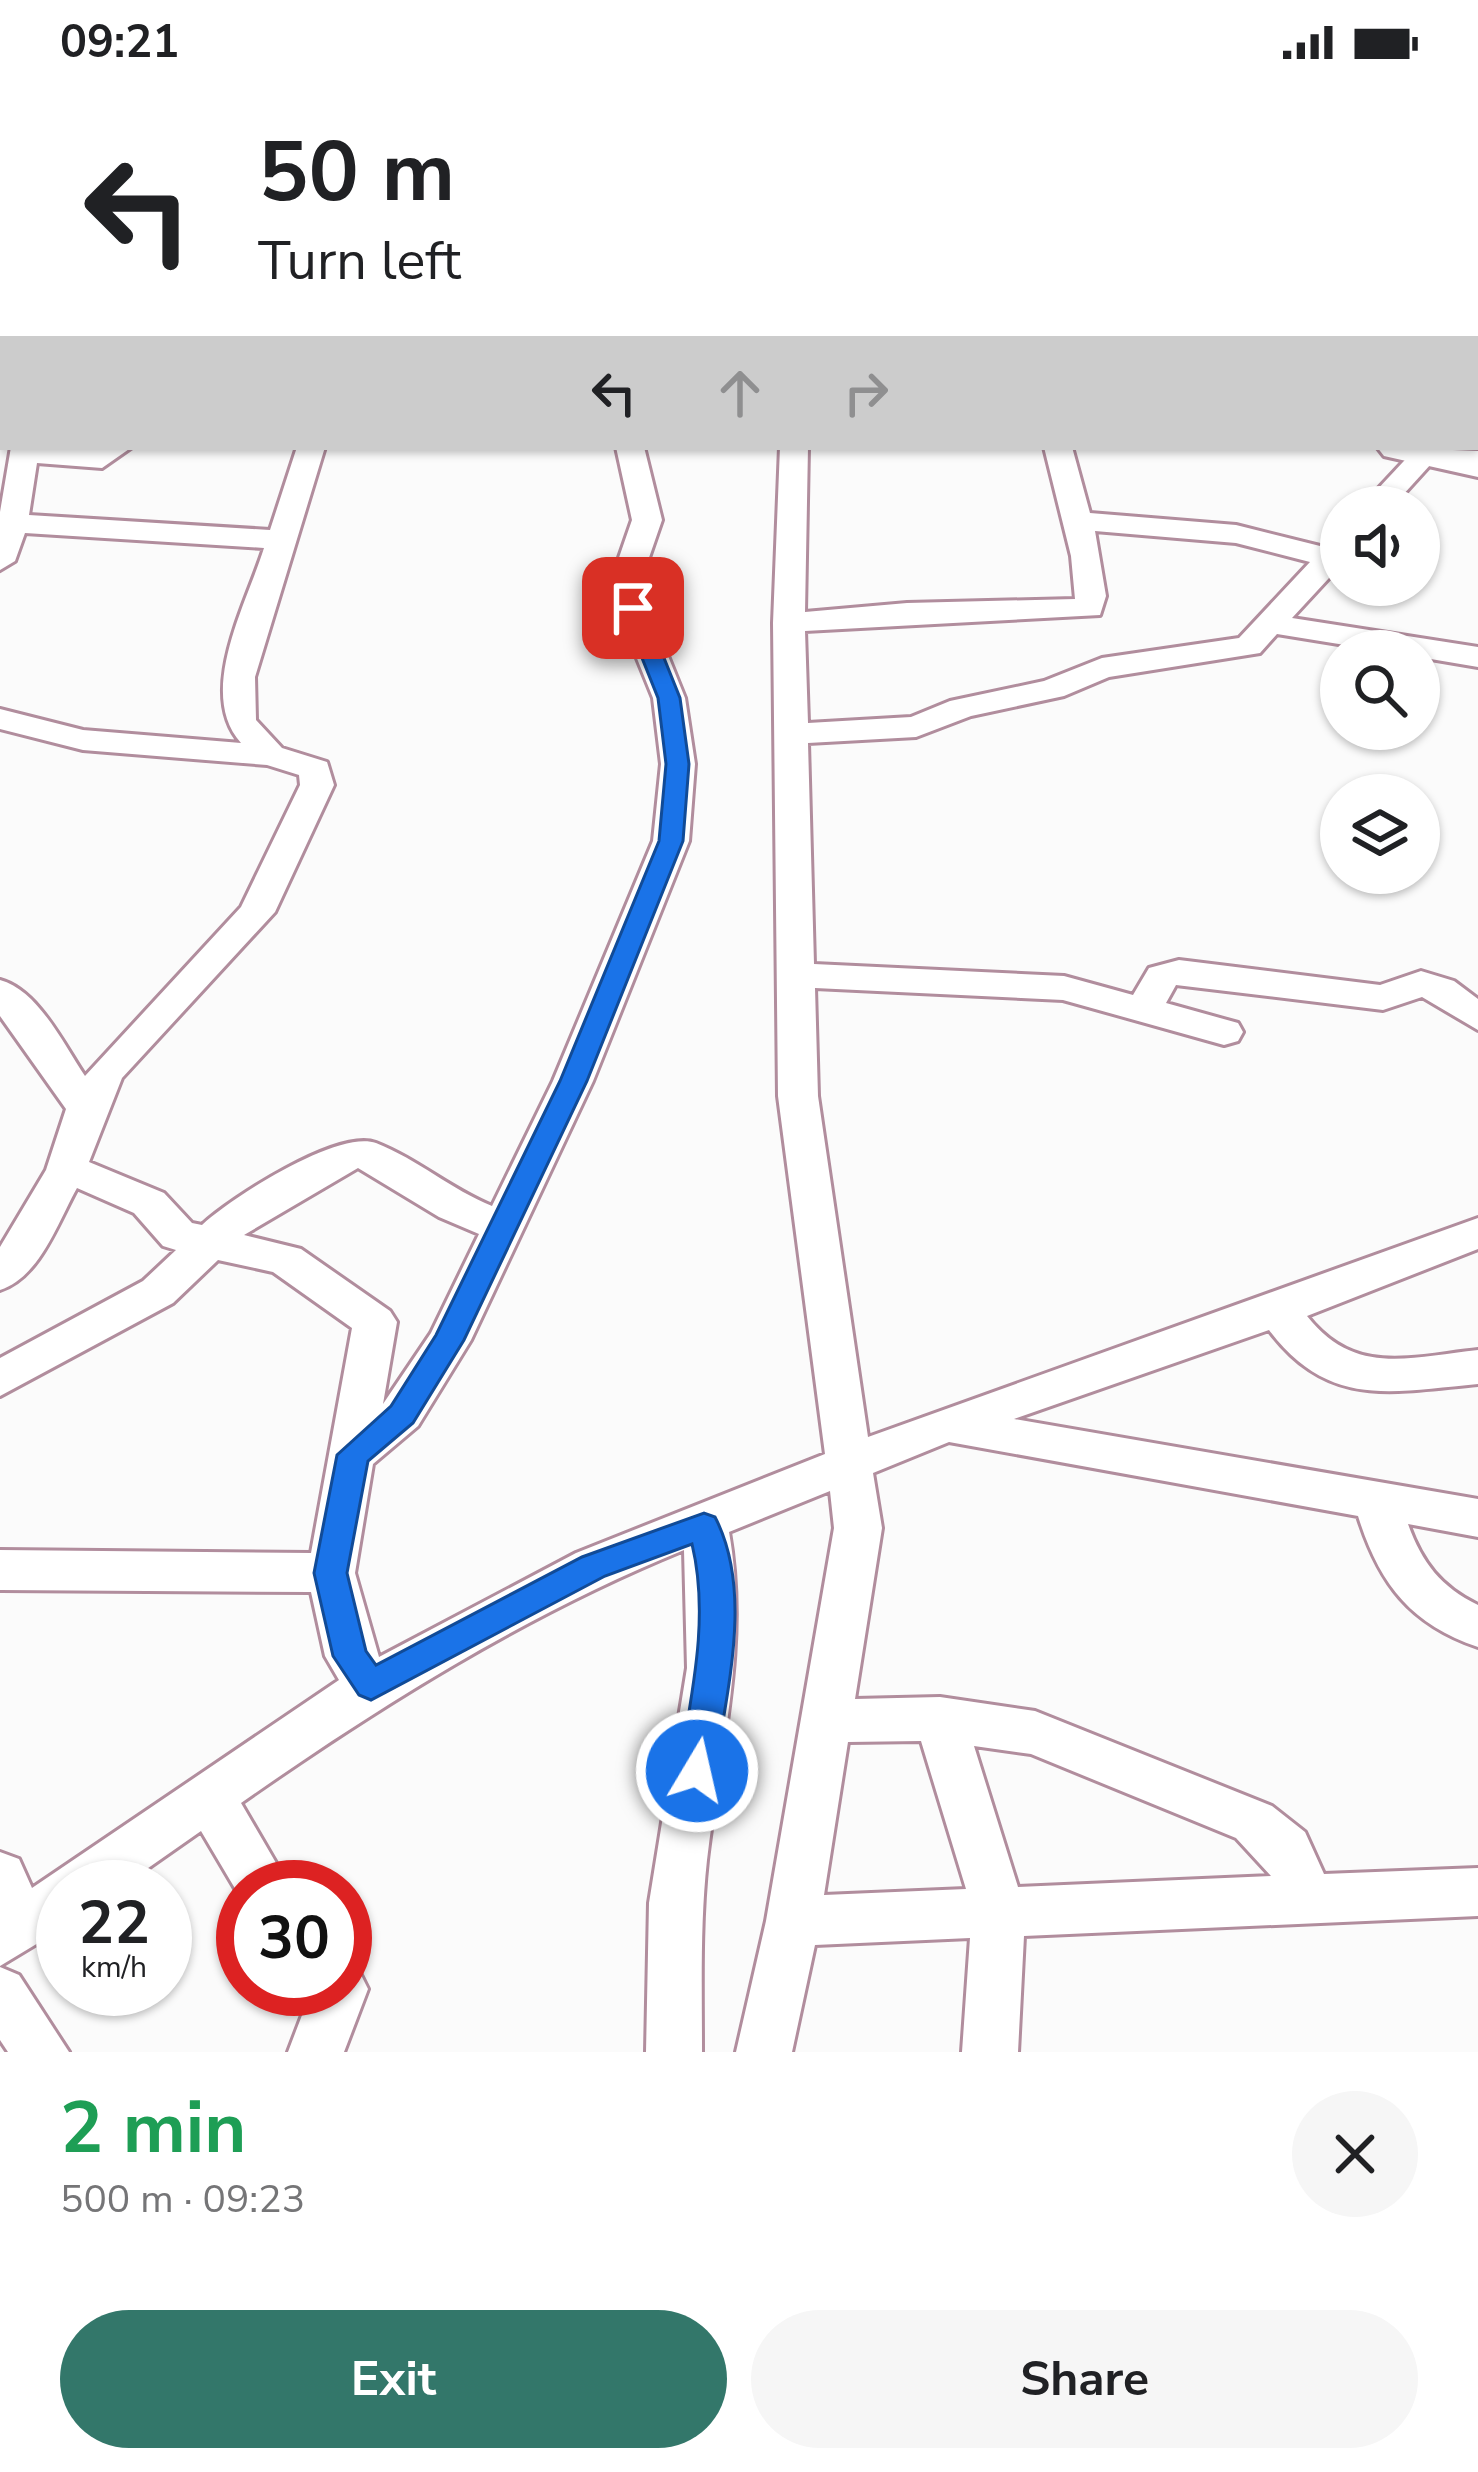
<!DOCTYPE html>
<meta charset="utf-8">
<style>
body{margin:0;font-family:"Nunito Sans",sans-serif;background:#f6f6f6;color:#202124;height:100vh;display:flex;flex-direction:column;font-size:45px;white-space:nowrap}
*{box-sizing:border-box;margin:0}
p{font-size:39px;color:#757577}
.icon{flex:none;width:66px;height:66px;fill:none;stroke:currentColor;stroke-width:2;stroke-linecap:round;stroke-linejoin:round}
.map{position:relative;height:1968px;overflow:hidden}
.drawer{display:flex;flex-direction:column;background:#fff;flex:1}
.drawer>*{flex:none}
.top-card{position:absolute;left:0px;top:0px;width:1479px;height:366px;box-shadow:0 3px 9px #0004;background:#fff;color:#202124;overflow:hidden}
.controls{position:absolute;left:1320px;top:402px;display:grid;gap:24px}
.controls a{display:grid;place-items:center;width:120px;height:120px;border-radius:50%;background:#fff;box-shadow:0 3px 9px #0004;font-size:60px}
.speed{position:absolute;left:36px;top:1776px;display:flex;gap:24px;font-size:60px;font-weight:700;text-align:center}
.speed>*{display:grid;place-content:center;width:156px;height:156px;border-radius:50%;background:#fff;box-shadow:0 3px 9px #0004;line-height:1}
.speed small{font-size:30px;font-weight:400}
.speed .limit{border:18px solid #d22;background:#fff;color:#111}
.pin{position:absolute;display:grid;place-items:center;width:102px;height:102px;color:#fff;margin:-51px;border-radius:24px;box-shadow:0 6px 18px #0006}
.me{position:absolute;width:132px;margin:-66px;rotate:9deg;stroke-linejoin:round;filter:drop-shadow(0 0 9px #0008)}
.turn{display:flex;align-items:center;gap:42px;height:252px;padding:0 60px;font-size:54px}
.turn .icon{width:156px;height:156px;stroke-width:2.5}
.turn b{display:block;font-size:84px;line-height:102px}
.lanes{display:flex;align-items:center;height:114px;padding:0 60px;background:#0003;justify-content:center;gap:60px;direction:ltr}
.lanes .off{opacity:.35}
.round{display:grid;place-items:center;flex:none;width:126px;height:126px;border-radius:63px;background:#f6f6f6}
.head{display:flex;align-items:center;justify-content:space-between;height:204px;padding:0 60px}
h1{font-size:72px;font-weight:700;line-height:90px;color:#1e9e55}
.action{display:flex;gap:24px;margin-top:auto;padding:24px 60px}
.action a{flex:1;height:138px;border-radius:72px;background:#33776a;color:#fff;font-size:48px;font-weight:700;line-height:138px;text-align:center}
.action a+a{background:#f6f6f6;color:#202124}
.status{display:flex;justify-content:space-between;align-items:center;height:84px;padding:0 60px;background:#fff;direction:ltr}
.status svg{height:33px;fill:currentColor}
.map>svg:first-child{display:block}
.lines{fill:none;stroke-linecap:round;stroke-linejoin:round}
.minor-casing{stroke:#b18d9d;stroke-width:6}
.highway-casing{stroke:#b18d9d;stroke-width:6}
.minor{fill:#fff;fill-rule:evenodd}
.highway{fill:#fff;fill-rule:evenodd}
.route{fill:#1a73e8;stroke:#114b97;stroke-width:3}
</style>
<div class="status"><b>09:21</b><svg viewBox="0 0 49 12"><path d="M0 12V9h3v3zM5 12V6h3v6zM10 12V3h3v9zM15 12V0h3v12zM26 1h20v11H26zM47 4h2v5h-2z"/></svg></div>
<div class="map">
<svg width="1478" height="1968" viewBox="0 0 1478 1968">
<rect width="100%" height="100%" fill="#fbfbfb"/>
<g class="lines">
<g class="minor-casing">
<g id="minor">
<path d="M113 0H140L111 3Z"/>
<path d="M392 0H417L390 3Z"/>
<path d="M513 0H535L512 3Z"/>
<path d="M567 0H590L592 3H569Z"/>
<path d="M702 0H724L700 3Z"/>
<rect x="885" y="0" width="22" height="3"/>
<path d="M954 0H1017L1019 3H956Z"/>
<rect x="1124" y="0" width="22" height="3"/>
<path d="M1317 0H1350L1315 3Z"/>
<rect x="1438" y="0" width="22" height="3"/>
<path d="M1476 30 1478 31V45L1476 44Z"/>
<path d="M3 79V94L0 95V80Z"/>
<rect x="1476" y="135" width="2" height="14"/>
<path d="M1478 237V255L1476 256V238Z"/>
<path d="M11 363H132L102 384 37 379 29 431 270 446 297 363H325L255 593 256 636 282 664 327 678 334 701 275 828 122 994 89 1078 164 1109 192 1139 202 1141C231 1114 338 1045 376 1059 417 1075 452 1106 492 1122L553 997 653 757 661 680 653 614 617 525 613 491 632 436 616 363H644L662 436 643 491 649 525 685 614 695 680 689 757 593 997 471 1256 418 1342 373 1380 355 1489 379 1573 576 1469 825 1370 778 1012 773 539 780 363H808L805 528 907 519 1075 515 1071 472 1044 363H1072L1090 429 1236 441 1324 463 1341 453V481L1292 534 1478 563V583L1419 573V567H1382L1277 550 1260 569 1109 593 1064 612 971 632 916 653 808 659 814 880 1064 892 1133 911 1149 884 1179 876 1380 901 1421 887 1454 897 1478 915V946L1422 913 1383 926 1176 901 1166 919 1238 939 1243 948 1238 957 1224 961 1063 916 815 904 818 1012 868 1353 1478 1134V1165L1307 1232C1355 1293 1410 1273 1478 1266V1300C1390 1308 1329 1325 1269 1246L1014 1335 1478 1415V1453L1408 1440C1422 1479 1441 1503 1478 1521V1563C1410 1540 1379 1499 1358 1432L949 1358 873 1389 882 1444 855 1615 940 1613 1035 1627 1272 1722 1305 1748 1324 1790 1478 1784V1832L1024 1852 1018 1968H962L970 1854 815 1861 792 1968H736L766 1837 834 1444 830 1407 729 1448C749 1561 720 1664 707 1776 700 1840 702 1904 702 1968H646L649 1819 687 1584 684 1466C525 1531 381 1621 241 1719L290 1803H243V1818L201 1747 121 1803H63V1844L0 1882V1768L19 1775 32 1804 339 1596 325 1572 311 1508 0 1506V1466L311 1469 352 1244 273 1188 218 1176 173 1219 0 1312V1274L143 1197 176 1166 163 1162 134 1129 77 1104C58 1138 40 1193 0 1206V1163L46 1086 66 1025 0 932V896C38 906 64 961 85 992L241 823 300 701 299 691 267 681 83 666 0 645V625L83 646 241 659C196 609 247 519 264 464L25 449 15 477 0 486V428ZM1095 447 1236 459 1310 478 1239 554 1102 574 1044 597 950 617 911 633 808 639 805 547 1100 531 1106 512ZM358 1084 439 1133 479 1150 431 1249 383 1320 397 1238 390 1227 301 1165 244 1151ZM921 1657 966 1805 824 1811 848 1658ZM974 1662 1031 1670 1236 1754 1271 1792 1018 1803Z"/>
<path d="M1417 363H1437L1441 369 1392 423H1361Z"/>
<path d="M345 1881 359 1887 368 1905 344 1968H288L312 1905H345Z"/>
<path d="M0 1883 19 1891 69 1968H8L0 1956Z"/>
</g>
</g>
<g class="highway-casing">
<g id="highway">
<rect x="0" y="10" width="3" height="23"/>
<path d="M1377 363 1478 367V393L1384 372Z"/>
</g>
</g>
<use href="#minor" class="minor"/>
<use href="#highway" class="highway"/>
</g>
<path class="route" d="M633 518 644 524 680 614 689 680 683 757 587 997 464 1256 413 1339 368 1377 347 1489 366 1567 376 1581 582 1473 704 1429 715 1433C754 1508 726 1608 715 1687L710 1698 697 1703 685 1698 679 1687C691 1612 710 1535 692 1460L605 1492 371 1616 359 1611 333 1572 314 1489 337 1371 391 1322 436 1251 560 997 659 757 666 680 658 614 622 524Z"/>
</svg>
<div class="controls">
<a><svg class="icon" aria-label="sound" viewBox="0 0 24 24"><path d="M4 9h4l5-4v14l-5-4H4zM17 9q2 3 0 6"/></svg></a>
<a><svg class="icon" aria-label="search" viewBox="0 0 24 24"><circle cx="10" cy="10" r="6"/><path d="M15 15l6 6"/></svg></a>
<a><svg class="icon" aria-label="layers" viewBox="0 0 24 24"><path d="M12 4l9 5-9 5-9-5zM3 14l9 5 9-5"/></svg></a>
</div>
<div class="speed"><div>22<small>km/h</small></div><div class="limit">30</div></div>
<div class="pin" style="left:633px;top:524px;background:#d93025"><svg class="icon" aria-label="arrive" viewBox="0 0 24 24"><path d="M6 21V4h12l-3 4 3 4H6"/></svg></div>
<svg class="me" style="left:697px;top:1687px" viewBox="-20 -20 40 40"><circle r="17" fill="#1a73e8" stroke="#fff" stroke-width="3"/><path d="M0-11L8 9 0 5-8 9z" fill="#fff"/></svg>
<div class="top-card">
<div class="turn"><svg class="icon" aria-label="left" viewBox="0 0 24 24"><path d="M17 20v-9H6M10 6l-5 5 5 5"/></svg><div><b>50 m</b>Turn left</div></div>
<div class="lanes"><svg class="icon" aria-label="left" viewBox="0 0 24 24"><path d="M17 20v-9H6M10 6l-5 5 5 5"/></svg><svg class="icon off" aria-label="ahead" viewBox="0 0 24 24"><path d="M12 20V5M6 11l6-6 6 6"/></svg><svg class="icon off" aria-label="right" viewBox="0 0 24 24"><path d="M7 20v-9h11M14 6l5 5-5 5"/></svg></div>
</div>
</div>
<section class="drawer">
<div class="head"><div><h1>2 min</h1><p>500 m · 09:23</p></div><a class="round"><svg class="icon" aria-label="close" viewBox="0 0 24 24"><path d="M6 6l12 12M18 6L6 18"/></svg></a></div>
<div class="action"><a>Exit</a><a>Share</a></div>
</section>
